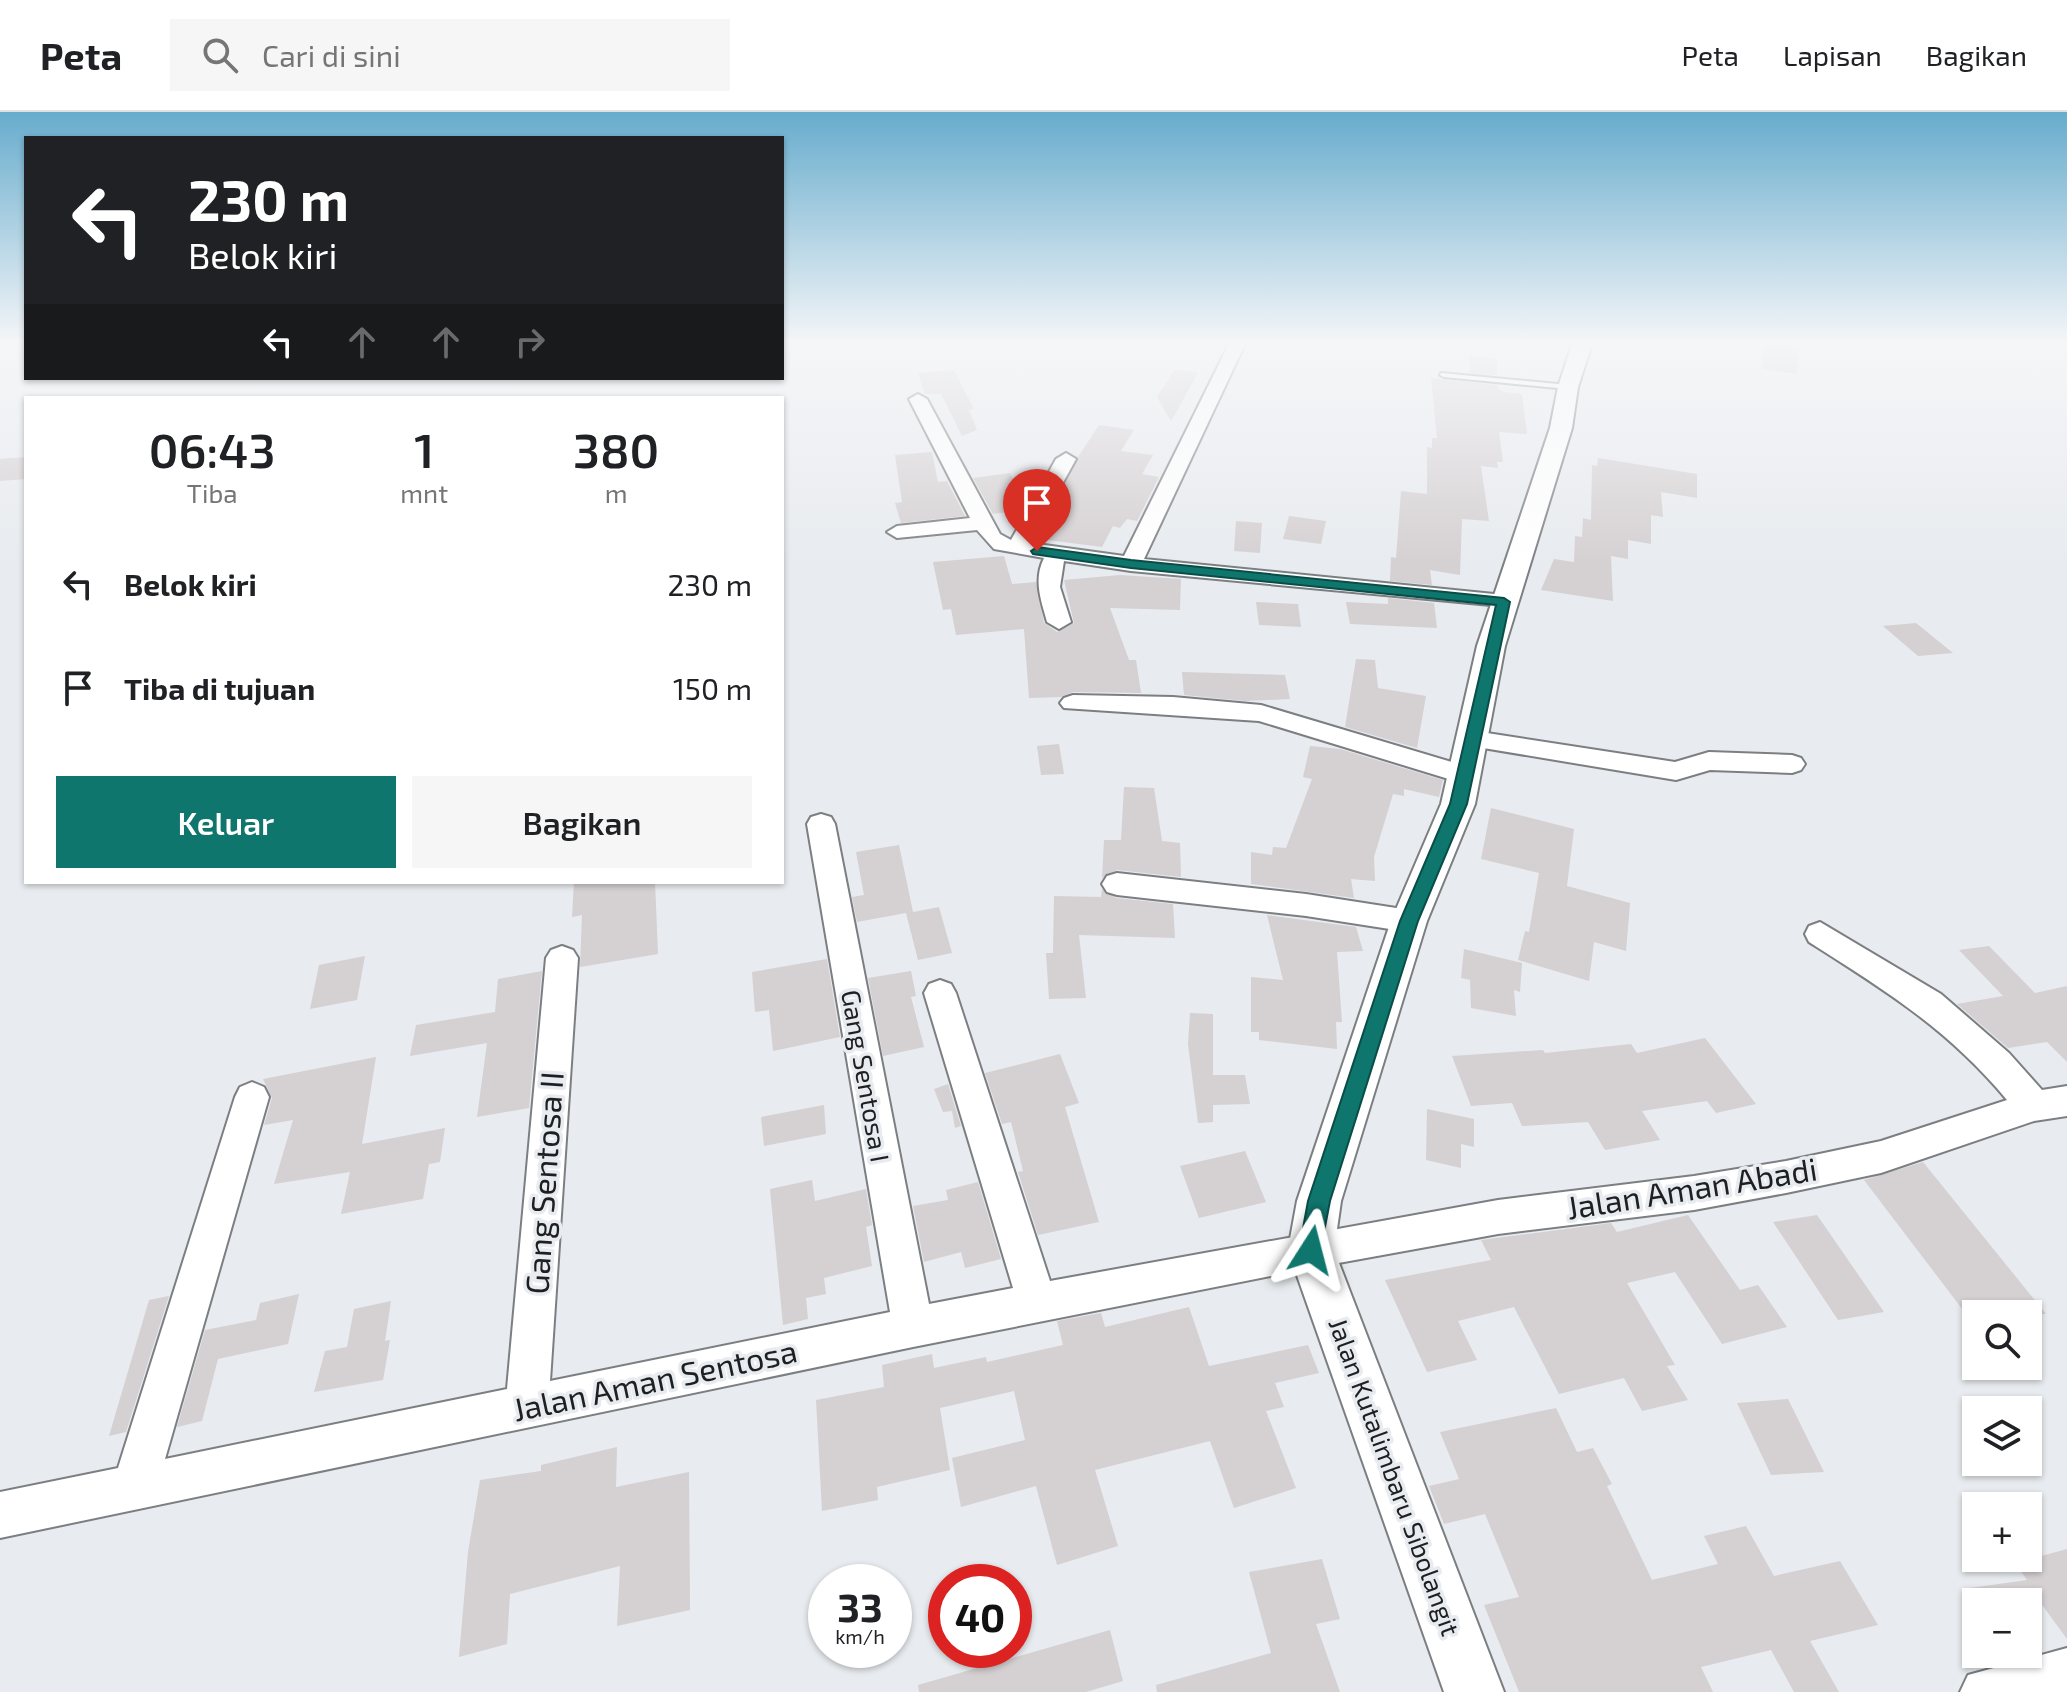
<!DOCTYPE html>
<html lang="id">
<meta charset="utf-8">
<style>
body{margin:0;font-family:"Exo 2",sans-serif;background:#f6f6f6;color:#202124;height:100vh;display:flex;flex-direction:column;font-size:30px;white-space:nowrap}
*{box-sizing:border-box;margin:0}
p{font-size:26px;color:#757577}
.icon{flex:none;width:44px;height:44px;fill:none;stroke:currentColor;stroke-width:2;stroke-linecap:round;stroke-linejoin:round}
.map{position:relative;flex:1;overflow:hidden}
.details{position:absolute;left:24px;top:284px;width:760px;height:488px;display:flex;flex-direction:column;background:#fff;border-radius:0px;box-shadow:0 2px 6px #0004}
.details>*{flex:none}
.banner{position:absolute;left:24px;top:24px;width:760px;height:244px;border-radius:0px;box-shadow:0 2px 6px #0004;background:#202124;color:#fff;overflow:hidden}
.controls{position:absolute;left:1962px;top:1188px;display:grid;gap:16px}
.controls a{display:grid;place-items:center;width:80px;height:80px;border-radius:0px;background:#fff;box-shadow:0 2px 6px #0004;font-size:40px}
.speed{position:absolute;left:808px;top:1452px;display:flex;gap:16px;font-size:40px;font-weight:700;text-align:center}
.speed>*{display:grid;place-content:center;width:104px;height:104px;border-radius:50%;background:#fff;box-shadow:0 2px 6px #0004;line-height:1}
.speed small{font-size:20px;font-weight:400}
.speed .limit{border:12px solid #d22;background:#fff;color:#111}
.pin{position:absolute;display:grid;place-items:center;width:68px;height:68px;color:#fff;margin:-82px -34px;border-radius:50% 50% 50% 0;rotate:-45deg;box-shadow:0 0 8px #0007}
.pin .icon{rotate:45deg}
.me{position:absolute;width:88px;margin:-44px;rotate:9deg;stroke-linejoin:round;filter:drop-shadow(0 0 6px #0008)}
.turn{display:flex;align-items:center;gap:28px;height:168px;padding:0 32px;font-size:36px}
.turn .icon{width:104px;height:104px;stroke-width:2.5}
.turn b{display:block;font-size:56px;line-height:68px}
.lanes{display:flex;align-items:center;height:76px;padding:0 32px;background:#0003;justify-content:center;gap:40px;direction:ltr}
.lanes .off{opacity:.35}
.eta{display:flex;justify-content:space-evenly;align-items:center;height:136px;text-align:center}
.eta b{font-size:48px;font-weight:600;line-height:56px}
.button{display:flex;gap:16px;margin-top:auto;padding:16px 32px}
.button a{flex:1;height:92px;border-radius:0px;background:#0f766e;color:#fff;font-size:32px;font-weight:600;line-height:92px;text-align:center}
.button a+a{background:#f6f6f6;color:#202124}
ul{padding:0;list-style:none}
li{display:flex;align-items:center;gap:24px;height:104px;padding:0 32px}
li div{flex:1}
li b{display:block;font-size:30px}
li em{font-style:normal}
header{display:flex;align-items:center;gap:48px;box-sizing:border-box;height:112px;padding:0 40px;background:#fff;border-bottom:2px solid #e0e0e0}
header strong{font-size:38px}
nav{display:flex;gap:44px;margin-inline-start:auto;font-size:28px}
.search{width:560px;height:72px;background:#f6f6f6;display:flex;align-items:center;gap:20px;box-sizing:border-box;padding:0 28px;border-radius:0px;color:#757577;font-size:30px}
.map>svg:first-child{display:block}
.building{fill:#d5d0d2}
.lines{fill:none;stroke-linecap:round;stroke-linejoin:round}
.service-casing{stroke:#7c7f82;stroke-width:4}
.minor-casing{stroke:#7c7f82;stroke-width:4}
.tertiary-casing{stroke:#7c7f82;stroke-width:4}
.service{fill:#fff;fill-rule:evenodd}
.minor{fill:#fff;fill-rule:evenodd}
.tertiary{fill:#fff;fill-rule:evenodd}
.route{fill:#0f766e;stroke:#0a4d48;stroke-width:2}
.labels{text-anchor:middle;stroke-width:7;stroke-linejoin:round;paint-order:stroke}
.street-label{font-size:26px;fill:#1d1f20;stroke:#e8ebef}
.near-street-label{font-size:32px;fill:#1d1f20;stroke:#e8ebef}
</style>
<header>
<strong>Peta</strong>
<div class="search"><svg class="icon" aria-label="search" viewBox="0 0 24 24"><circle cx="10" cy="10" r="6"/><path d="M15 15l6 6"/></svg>Cari di sini</div>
<nav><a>Peta</a><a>Lapisan</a><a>Bagikan</a></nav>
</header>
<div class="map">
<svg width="2067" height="1580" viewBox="0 0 2067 1580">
<rect width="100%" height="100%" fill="#e8ebef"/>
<g class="building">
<path d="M1764 232H1798L1797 262 1762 257Z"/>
<path d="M1470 244 1497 247V263L1470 261Z"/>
<path d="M1175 257 1198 261 1171 309 1157 285Z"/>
<path d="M954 258 974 297 969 298 977 318 962 324 941 282H925L918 261Z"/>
<path d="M1431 266 1497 273 1498 277 1504 280 1522 282 1527 322 1499 320 1503 350H1497L1498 356 1481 354 1489 409 1462 407 1460 463 1430 458 1432 473 1390 469 1391 445 1396 446 1401 379 1427 382V335L1432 336V326H1437Z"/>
<path d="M1099 313 1134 318 1121 339 1153 343 1142 362 1159 365 1137 409 1127 407 1120 416 1113 414 1102 435 1040 427 1078 345Z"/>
<path d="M932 340 938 370 947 369 965 404 901 411 895 391 902 390 895 343Z"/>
<path d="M26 345V367L0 369V347Z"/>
<path d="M1598 346 1697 362V386L1661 380 1663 405 1651 403V432L1628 428V447L1611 444 1613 489 1541 478 1554 447 1574 450 1575 424 1582 425 1583 406 1591 408 1592 353 1597 354Z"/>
<path d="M1010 361 1018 377 1034 375 1035 378 1024 398 993 402 973 366Z"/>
<path d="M1289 404 1326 409 1321 432 1283 427Z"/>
<path d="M1236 409 1262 411 1260 441 1234 439Z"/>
<path d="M1004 444 1012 472 1036 470 1044 511 1057 520 1074 511 1064 468 1120 463 1181 467 1180 498 1110 496 1129 548H1136L1141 581 1073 580 1061 585 1029 586 1024 517 956 523 951 497 943 498 933 450Z"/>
<path d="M1388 486 1434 491 1437 516 1350 512 1346 490 1388 492Z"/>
<path d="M1256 490 1298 492 1301 515 1259 513Z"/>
<path d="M1916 511 1953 541 1918 544 1883 514Z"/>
<path d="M1356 547 1375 548 1378 576 1426 584 1417 636 1345 615Z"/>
<path d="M1182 560 1285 563 1290 587 1245 589 1184 583Z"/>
<path d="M1059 632 1064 662 1041 663 1037 634Z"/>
<path d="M1310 634 1340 637 1443 668 1439 685 1404 677V684L1393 682 1374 745 1375 769 1351 767 1354 786 1251 772V740L1272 743 1273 735 1286 736 1312 667 1303 665Z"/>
<path d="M1124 675 1154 676 1162 729 1180 731 1181 765 1117 758 1102 766 1104 728H1121Z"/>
<path d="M1491 696 1574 717 1567 774 1630 791 1626 839 1594 830 1589 869 1518 848 1525 819 1529 820 1539 761 1481 747Z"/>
<path d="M899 733 913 800 939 795 952 841 918 848 906 801 857 810 852 785 864 783 856 740Z"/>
<path d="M574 770H655L658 842 580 855 582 803 572 805Z"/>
<path d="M1102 777 1116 786 1173 792 1175 826 1079 823 1086 886 1049 887 1046 841H1053L1054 784 1101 785Z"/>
<path d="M1267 803 1356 815 1363 839 1337 840 1342 910H1336L1337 937 1259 928V920H1251V865L1283 868Z"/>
<path d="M1989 834 2035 881 2067 874V950L2047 930 2008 936 1957 892 2003 884 1959 838Z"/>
<path d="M1464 837 1522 851 1520 880 1514 878 1516 904 1471 896 1470 868 1461 866Z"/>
<path d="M365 844 357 888 310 897 319 853Z"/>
<path d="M827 847 840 925 773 939 769 898 755 900 752 860Z"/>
<path d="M542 859 529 996 477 1005 487 931 410 944 416 913 495 900 498 867Z"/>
<path d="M911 859 916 884 911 885 924 935 883 944 868 866Z"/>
<path d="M1190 901 1213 902V963H1245L1250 992 1213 993V1010L1198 1011 1188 932Z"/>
<path d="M1705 926 1756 992 1716 1001 1707 989 1642 999 1660 1028 1605 1038 1588 1010 1522 1014 1512 991 1471 994 1452 944 1543 938 1545 941 1631 932 1637 941Z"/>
<path d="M1060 942 1079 991 1065 995 1099 1110 1038 1123 1018 1060 1023 1059 1011 1010 1002 1012 985 961Z"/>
<path d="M376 945 362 1032 445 1016 440 1050 429 1052 423 1087 341 1102 350 1060 274 1072 293 1008 264 1013 272 986 263 967Z"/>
<path d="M948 972 961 1014 955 1016 952 999 943 1000 934 977Z"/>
<path d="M824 993 826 1022 764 1034 761 1005Z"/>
<path d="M1427 997 1474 1007V1035L1461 1032V1056L1426 1048Z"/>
<path d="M1245 1039 1266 1090 1199 1106 1180 1054Z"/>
<path d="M1923 1050 2046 1202H1966L1864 1068Z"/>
<path d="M812 1068 815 1089 866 1077 872 1113 866 1115 872 1154 824 1166 826 1182 806 1186 808 1207 783 1213 770 1077Z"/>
<path d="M978 1070 1001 1147 965 1156 961 1140 924 1150 913 1094 948 1088 946 1078Z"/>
<path d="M1688 1103 1740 1178 1758 1173 1787 1215 1722 1232 1675 1160 1627 1171 1675 1253 1667 1254 1688 1288 1642 1299 1624 1266 1559 1282 1514 1195 1458 1209 1477 1248 1427 1260 1385 1168 1491 1148 1481 1128 1611 1111 1617 1120Z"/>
<path d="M1817 1103 1884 1200 1838 1208 1773 1110Z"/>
<path d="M299 1182 288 1232 218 1247 202 1309 177 1315 205 1218 256 1208 260 1191Z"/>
<path d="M169 1184 126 1320 109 1324 149 1188Z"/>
<path d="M391 1189 385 1229 390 1228 383 1268 314 1280 325 1239 347 1235 354 1197Z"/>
<path d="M1189 1195 1209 1254 1308 1233 1319 1261 1275 1271 1284 1295 1266 1299 1296 1376 1234 1396 1210 1329 1095 1358 1118 1434 1057 1453 1036 1374 961 1395 952 1346 1025 1328 1014 1279 940 1296 950 1358 877 1375 878 1388 822 1399 816 1288 884 1275 882 1253 932 1242 934 1256 986 1245 987 1250 1063 1233 1057 1209 1101 1201 1105 1215Z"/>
<path d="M1788 1287 1824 1360 1771 1363 1737 1291Z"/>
<path d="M1556 1296 1577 1340 1593 1336 1612 1372 1607 1374 1652 1468 1718 1452 1704 1424 1746 1414 1774 1464 1840 1449 1878 1513 1810 1529 1839 1580H1794L1771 1538 1701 1555 1713 1580H1519L1484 1493 1519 1485 1485 1402 1444 1412 1429 1374 1459 1367 1440 1320Z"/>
<path d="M617 1335 616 1375 689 1360 690 1498 617 1514 620 1454 510 1482 507 1532 459 1545 468 1440 480 1368 541 1359V1353Z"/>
<path d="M2067 1437V1527L2040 1490H1971L1970 1476 2027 1468 2015 1451Z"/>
<path d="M1322 1447 1340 1507 1316 1512 1340 1580H1157L1156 1573 1271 1541 1249 1460Z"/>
<path d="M1110 1518 1123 1569 1086 1580H919L918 1573Z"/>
</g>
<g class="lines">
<g class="service-casing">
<path id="service" d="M1441 261 1568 273 1572 275 1568 277 1444 265 1440 263Z"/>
</g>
<g class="minor-casing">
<g id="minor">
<path d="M1229 232H1245L1144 447 1504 483 1515 490 1512 495 1131 459 1064 449 1060 475 1071 510 1059 517 1047 510C1041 488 1033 468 1044 446L994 437 977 418 897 426 887 420 897 414 970 406 909 287 918 282 927 287 1000 422 1011 428 1056 347 1066 341 1076 347 1030 431 1124 444Z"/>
<path d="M1073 583 1173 585 1261 593 1475 657 1478 663 1475 669 1465 672 1259 609 1064 596 1060 591 1064 586Z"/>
<path d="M1474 619 1675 650 1709 640 1792 643 1801 646 1805 652 1801 658 1792 661 1710 658 1676 668 1465 633 1461 627 1465 621Z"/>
<path d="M821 702 831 705 835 712 929 1192 1013 1176 924 881 929 872 940 868 951 872 956 881 1050 1169 1498 1088 1694 1064 1786 1049 1881 1029 2007 988C1948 917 1886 879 1809 830L1805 822 1809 814 1820 810 1941 882 2009 941 2042 978 2067 974V1004L2034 1009 1881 1061 1786 1081 1694 1098 1498 1122 1311 1156 913 1235 0 1426V1380L118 1356 235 985 240 975 252 970 264 975 269 985 165 1347 507 1277 546 846 551 838 562 834 573 838 578 846 550 1269 890 1200 807 712 811 705Z"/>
<path d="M1117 761 1306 782 1409 798 1420 801 1424 809 1420 817 1409 820 1306 804 1117 783 1107 780 1102 772 1107 764Z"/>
<path d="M2067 1536V1580H1960L1968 1563Z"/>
</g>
</g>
<g class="tertiary-casing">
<path id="tertiary" d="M1572 232H1592L1578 275 1572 316 1505 534 1475 692 1427 809 1341 1089 1334 1138 1504 1580H1444L1288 1138 1297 1089 1391 809 1441 692 1477 534 1550 316 1558 275Z"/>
</g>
<use href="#service" class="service"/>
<use href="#minor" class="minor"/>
<use href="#tertiary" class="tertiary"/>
</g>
<linearGradient id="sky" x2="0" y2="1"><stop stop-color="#67accd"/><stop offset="0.51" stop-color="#f5f6f8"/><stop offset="1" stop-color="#f5f6f8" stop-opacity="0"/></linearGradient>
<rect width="2067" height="453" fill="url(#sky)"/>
<path class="route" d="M1037 435 1131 448 1504 486 1510 490 1467 692 1418 809 1330 1089 1319 1146 1311 1149 1303 1146 1299 1138 1308 1089 1400 809 1450 692 1496 493 1131 456 1033 442 1031 439Z"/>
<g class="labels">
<g class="street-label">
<text transform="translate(865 964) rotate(80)" y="9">Gang Sentosa I</text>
<text transform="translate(1394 1365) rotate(70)" y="9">Jalan Kutalimbaru Sibolangit</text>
</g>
<g class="near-street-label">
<text transform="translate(545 1071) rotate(-86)" y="11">Gang Sentosa II</text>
<text transform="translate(1692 1077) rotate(-9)" y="11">Jalan Aman Abadi</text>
<text transform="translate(655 1269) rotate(-12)" y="11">Jalan Aman Sentosa</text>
</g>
</g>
</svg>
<div class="controls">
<a><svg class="icon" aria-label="search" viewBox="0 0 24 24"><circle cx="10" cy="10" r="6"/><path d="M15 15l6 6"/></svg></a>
<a><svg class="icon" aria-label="layers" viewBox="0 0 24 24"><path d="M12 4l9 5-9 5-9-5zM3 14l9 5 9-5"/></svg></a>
<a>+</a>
<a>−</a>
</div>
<div class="speed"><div>33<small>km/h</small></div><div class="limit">40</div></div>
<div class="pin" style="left:1037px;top:439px;background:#d93025"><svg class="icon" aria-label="arrive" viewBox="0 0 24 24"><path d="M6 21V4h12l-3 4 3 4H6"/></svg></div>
<svg class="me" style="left:1311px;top:1138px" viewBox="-20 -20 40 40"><path d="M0-17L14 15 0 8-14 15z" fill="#0f766e" stroke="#fff" stroke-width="4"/></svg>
<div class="banner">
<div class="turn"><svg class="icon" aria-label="left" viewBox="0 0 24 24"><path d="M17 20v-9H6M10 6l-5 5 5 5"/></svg><div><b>230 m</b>Belok kiri</div></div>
<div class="lanes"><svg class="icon" aria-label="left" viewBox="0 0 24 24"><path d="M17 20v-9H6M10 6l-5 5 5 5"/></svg><svg class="icon off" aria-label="ahead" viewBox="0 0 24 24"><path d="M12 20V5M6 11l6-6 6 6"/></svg><svg class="icon off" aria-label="ahead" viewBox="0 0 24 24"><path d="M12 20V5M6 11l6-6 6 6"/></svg><svg class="icon off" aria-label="right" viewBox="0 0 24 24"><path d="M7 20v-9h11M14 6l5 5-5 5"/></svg></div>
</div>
<section class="details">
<div class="eta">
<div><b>06:43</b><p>Tiba</p></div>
<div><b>1</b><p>mnt</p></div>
<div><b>380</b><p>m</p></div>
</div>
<ul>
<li><svg class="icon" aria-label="left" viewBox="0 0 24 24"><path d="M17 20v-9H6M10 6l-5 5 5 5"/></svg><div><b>Belok kiri</b></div><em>230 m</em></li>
<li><svg class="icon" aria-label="arrive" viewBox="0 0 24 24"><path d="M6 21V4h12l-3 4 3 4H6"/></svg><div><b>Tiba di tujuan</b></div><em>150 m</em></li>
</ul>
<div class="button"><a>Keluar</a><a>Bagikan</a></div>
</section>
</div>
